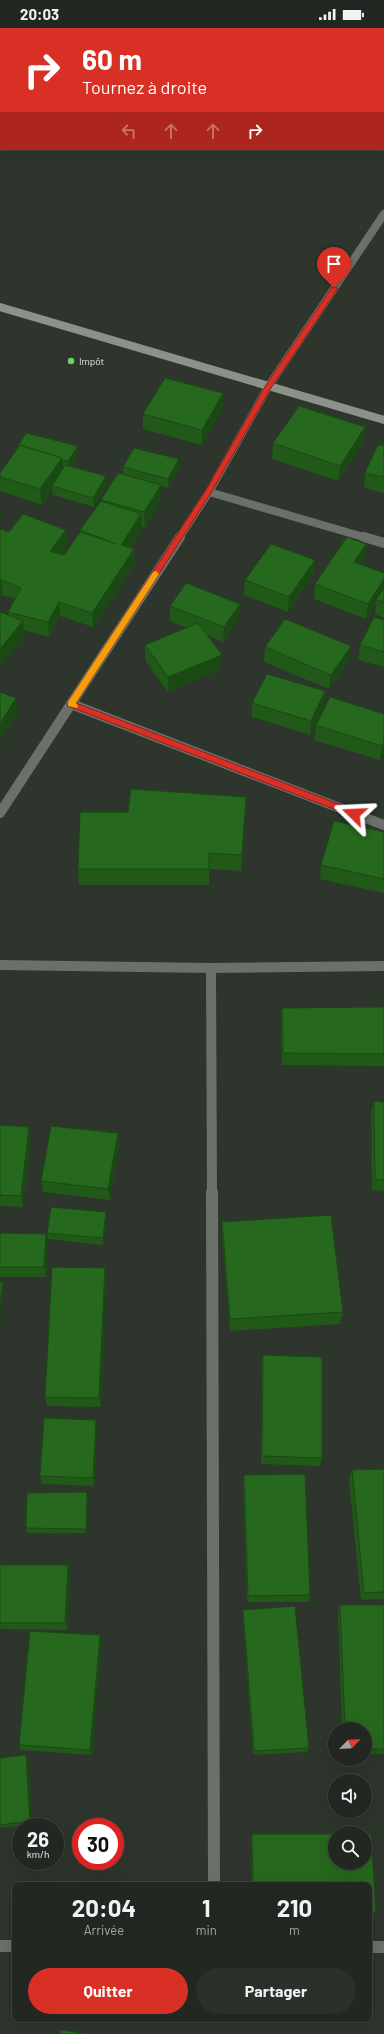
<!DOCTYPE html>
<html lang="fr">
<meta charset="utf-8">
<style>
body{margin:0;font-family:Barlow,sans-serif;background:#2a302a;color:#f1f3f6;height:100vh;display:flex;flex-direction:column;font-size:15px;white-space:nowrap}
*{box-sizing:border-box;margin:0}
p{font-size:13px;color:#a2a6a5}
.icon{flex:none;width:22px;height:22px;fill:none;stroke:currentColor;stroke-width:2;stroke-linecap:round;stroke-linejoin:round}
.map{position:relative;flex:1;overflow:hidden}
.details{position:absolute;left:12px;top:1854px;width:360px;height:140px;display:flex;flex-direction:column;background:#222821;border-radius:8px;box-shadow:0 4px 16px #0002,0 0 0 1px #3f443f}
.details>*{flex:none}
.hud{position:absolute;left:0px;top:0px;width:384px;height:122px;box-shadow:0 4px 16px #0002,0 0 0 1px #3f443f;background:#d93025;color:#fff;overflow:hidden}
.needle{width:26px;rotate:65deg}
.buttons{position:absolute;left:328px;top:1694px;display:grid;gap:8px}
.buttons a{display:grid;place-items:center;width:44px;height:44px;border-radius:50%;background:#222821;box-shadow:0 4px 16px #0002,0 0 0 1px #3f443f;font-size:20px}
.speed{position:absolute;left:12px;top:1790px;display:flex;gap:8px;font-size:20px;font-weight:700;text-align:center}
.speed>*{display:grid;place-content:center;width:52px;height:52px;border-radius:50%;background:#222821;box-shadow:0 4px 16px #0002,0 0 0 1px #3f443f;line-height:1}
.speed small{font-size:10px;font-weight:400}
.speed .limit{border:6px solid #d22;background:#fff;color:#111}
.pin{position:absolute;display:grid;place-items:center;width:34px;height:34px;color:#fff;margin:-41px -17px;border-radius:50% 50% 50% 0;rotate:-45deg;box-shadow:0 0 4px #0007}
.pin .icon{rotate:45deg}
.me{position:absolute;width:44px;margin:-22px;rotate:291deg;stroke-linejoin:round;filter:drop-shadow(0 0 3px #0008)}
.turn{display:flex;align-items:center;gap:14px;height:84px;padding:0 16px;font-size:18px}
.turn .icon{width:52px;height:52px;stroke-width:2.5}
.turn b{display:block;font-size:28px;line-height:34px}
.lanes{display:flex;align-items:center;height:38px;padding:0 16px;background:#0003;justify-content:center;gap:20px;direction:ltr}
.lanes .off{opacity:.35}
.eta{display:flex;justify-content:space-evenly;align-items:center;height:68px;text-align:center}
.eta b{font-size:24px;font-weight:700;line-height:28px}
.button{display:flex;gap:8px;margin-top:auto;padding:8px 16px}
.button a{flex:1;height:46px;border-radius:24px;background:#d93025;color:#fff;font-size:16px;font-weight:700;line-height:46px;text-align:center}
.button a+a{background:#2a302a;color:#f1f3f6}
.status{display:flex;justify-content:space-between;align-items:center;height:28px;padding:0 20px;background:#222821;direction:ltr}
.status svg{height:11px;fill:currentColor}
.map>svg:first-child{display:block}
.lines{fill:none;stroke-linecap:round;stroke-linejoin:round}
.street-far2{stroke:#6c706b;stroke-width:8}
.street-far1{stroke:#6c706b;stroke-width:10}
.street{stroke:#6c706b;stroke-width:12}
.secondary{stroke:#8b928a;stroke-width:8}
.primary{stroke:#a4aca3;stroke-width:8}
.wall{fill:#215919}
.shaded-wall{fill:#1b4914}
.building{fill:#26681d;stroke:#1b4914}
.route{fill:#d93025;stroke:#8d1f18}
.slow{fill:#f59e0b}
.poi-dot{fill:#6ed360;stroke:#2d352c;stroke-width:1.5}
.labels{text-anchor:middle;stroke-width:4;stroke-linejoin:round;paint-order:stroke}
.far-poi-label{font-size:10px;fill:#e4e9e3;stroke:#2d352c;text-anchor:start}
</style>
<div class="status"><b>20:03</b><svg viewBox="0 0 49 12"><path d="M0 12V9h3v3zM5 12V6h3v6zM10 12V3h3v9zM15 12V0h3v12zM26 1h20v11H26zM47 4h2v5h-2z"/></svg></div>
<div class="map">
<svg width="384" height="2006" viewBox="0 0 384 2006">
<rect width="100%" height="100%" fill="#2d352c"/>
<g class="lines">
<g class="street-far2">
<path d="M209 464 367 510"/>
<path d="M179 510 209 464 268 359 384 186"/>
</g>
<g class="street-far1">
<path d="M364 509 384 515"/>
<path d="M71 676 384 797"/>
<path d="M0 785 180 509"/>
<path d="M0 937 211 940 384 938"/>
<path d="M211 940 212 1165"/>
</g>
<g class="street">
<path d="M212 1164 214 1857"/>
<path d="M0 1918H15"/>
<path d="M369 1919H384"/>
</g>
<path class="secondary" d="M0 279 384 392"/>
<path class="primary" d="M143 0 147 1"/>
</g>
<g class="wall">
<path d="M223 380 202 417 143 401V386Z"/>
<path d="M365 399 363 415 338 453 272 431 273 415Z"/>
<path d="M384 418V465L364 460 365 445Z"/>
<path d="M78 427 71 439 107 457 94 479 53 467 52 461 42 477 0 463V445Z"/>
<path d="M123 439 179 440 168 460 161 458V472L145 499H142V501L130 520 134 521 135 536 93 599 60 588 49 609 24 602V608L8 587V584L15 571 3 567 0 571V501L9 504 66 502 67 517 61 526 64 527 80 505V502L101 473V472L123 447Z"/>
<path d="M364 531 361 536 384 545V590L375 586 376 575 366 591 314 571 315 556Z"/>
<path d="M315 532 313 547 288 584 244 567 245 552Z"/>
<path d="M170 578 239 590 223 614 207 607 222 627V641L168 664 145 632V617L187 600 170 593Z"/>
<path d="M384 592V639L358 632 360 617Z"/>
<path d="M265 619 349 632 329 661 264 634Z"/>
<path d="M325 663 324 677 310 707 252 689V675Z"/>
<path d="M384 686V723L380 732 314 712 316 697Z"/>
<path d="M245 785 241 843 209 841V857H79L78 841Z"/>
<path d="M384 804V865L320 851 321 837Z"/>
<path d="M384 979V1038L282 1037 281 993 282 980Z"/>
<path d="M374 1073 384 1074V1163L372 1162 371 1085Z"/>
<path d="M0 1097 29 1099 31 1110 23 1179 0 1178Z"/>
<path d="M118 1105 119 1116 110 1172 43 1164 41 1153Z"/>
<path d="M106 1184 107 1190 103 1217 48 1211 47 1205Z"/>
<path d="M222 1194 343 1284 340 1296 230 1303 222 1206Z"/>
<path d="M0 1205 48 1217 46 1249H0Z"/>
<path d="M106 1250 101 1379 47 1378 45 1369Z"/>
<path d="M263 1327 322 1430 320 1438 261 1436 262 1336Z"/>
<path d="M96 1392 97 1400 94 1458 42 1456 40 1448Z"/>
<path d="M384 1441V1571L361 1572 349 1452 352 1442Z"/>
<path d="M244 1447 310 1567 309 1574H247L243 1455Z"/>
<path d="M88 1469 86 1505H27L26 1500Z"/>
<path d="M0 1537H68L70 1544 67 1602 0 1601Z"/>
<path d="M340 1577H384V1726H365V1701H342L338 1584Z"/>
<path d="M243 1582 309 1720 307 1724 253 1727 243 1588Z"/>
<path d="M100 1607 101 1613 92 1727 21 1722 19 1717Z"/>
<path d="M26 1727 28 1731 32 1796 0 1800V1730Z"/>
<path d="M252 1806H335V1835H365V1806H371L376 1884 373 1886H369V1857H252L251 1810Z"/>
</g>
<g class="shaded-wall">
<path d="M223 365V380L202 417V402Z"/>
<path d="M365 399 363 415 338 453 340 438Z"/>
<path d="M78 418V427L69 442 68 433Z"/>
<path d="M62 430 63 445 52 458V461L42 477 40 461Z"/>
<path d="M179 431V440L168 460V451Z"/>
<path d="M106 448 107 457 94 479 93 470Z"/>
<path d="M161 457V472L145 499 144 484Z"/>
<path d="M1 481 2 490 0 494V483Z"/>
<path d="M141 486 142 501 122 532 121 517Z"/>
<path d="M66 502 67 517 51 538 50 523Z"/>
<path d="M366 516 364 531 353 549 354 534Z"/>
<path d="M134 521 135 536 93 599 92 585Z"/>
<path d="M315 532 313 547 288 584 289 569Z"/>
<path d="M384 551V562L376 572V575L366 591 368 576Z"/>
<path d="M1 552 3 567 0 571V553Z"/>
<path d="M59 574 60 588 49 609 48 594Z"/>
<path d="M240 576 239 590 223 614 224 599Z"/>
<path d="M23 593 24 608 0 638V621Z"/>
<path d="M351 618 349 632 329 661 331 647Z"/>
<path d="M222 627V641L168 664V649Z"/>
<path d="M325 663 324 677 310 707 311 693Z"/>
<path d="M16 670 18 684 0 713V696Z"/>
<path d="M384 714V723L380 732 382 718Z"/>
<path d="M29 1099 31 1110 23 1179 21 1168Z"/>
<path d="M118 1105 119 1116 110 1172 108 1161Z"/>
<path d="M106 1184 107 1190 103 1217V1210Z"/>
<path d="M46 1206 48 1217 46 1249 44 1239Z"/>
<path d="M105 1240 106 1250 101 1379 99 1370Z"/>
<path d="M3 1254 4 1260 0 1296V1278Z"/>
<path d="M96 1392 97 1400 94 1458 93 1450Z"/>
<path d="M87 1464 88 1469 86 1505V1501Z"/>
<path d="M68 1537 70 1544 67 1602 65 1595Z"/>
<path d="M100 1607 101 1613 92 1727 90 1722Z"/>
<path d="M26 1727 28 1731 32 1796 30 1793Z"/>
</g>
<g class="building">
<path d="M165 350 223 365 202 402 143 386Z"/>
<path d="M299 378 365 399 340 438 273 415Z"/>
<path d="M26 405 78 418 68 433 62 432V430L20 417 17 420Z"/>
<path d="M20 417 62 430 40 461 0 449V445Z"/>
<path d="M378 417 384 418V449L365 445Z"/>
<path d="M134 420 179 431 168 451 123 439Z"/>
<path d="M65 437 106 448 93 470 52 458Z"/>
<path d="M118 445 161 457 144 484 101 472Z"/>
<path d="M101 473 141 486 121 517 134 521 92 585 59 574 48 594 8 584 21 560 1 552 0 553V501L9 504 23 486 66 502 50 523 64 527 80 504 116 516 80 502Z"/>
<path d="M347 509 366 516 354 534 384 545V551L368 576 315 556Z"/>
<path d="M271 516 315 532 289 569 245 552Z"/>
<path d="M186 555 240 576 224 599 170 578Z"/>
<path d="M384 560V574L376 572Z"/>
<path d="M0 584 23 593 0 621Z"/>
<path d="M374 589 384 592V624L360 617Z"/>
<path d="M285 591 351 618 331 647 265 619Z"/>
<path d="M198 595 222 627 168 649 145 617Z"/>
<path d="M267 646 325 663 311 693 252 675Z"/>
<path d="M0 664 16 670 0 696Z"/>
<path d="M330 669 384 686V714L382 718 316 697Z"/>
<path d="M131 761 246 769 242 827 209 825V841H78L80 784H128Z"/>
<path d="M334 793 384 804V851L321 837Z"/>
<path d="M384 979V1026L283 1025 282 980Z"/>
<path d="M374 1073 384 1074V1152L375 1151Z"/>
<path d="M0 1097 29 1099 21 1168 0 1167Z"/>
<path d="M51 1098 118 1105 108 1161 41 1153Z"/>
<path d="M51 1179 106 1184 103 1210 47 1205Z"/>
<path d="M331 1187 343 1284 230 1291 222 1194Z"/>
<path d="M0 1205 46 1206 44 1239H0Z"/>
<path d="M52 1239 105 1240 99 1370 45 1369Z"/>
<path d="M0 1254H3L0 1278Z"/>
<path d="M263 1327 322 1329V1430L262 1428Z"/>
<path d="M44 1390 96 1392 93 1450 40 1448Z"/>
<path d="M384 1441V1564L364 1565 352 1442Z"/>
<path d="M305 1446 310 1567 248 1568 244 1447Z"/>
<path d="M87 1464 86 1501 26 1500 27 1465Z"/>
<path d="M0 1537H68L65 1595H0Z"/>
<path d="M340 1577H384V1721H365V1701H345Z"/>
<path d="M295 1578 309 1720 254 1723 243 1582Z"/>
<path d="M30 1603 100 1607 90 1722 19 1717Z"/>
<path d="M26 1727 30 1793 0 1797V1730Z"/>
<path d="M252 1806H335V1835H365V1806H371L376 1884H369V1857H253Z"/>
<path d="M61 2002 89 2006H60Z"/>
</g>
<path class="route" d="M332 259 338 260 271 360 211 465 76 675 357 783V788L354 789 68 678 67 676 206 462 266 357Z"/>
<path class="slow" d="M156 543 159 546 76 675 78 678 77 680 68 678V674L153 544Z"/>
<circle class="poi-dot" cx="71" cy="333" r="4"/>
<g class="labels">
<g class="far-poi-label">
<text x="79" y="337">Impôt</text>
</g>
</g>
</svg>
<div class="buttons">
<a><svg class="needle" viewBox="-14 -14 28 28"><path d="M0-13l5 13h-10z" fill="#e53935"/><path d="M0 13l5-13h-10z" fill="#a2a6a5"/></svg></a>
<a><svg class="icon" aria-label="sound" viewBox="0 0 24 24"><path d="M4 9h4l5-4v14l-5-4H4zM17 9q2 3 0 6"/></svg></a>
<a><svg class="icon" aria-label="search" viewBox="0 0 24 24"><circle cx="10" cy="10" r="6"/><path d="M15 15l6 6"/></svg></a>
</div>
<div class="speed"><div>26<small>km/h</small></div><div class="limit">30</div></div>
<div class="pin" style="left:334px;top:260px;background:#d93025"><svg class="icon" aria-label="arrive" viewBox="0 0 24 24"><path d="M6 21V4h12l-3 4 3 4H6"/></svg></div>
<svg class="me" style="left:354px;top:786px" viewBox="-20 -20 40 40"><path d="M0-17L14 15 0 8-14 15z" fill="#d93025" stroke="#fff" stroke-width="4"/></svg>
<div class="hud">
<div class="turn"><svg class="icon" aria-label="right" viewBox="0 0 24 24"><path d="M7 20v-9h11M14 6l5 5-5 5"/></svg><div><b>60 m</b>Tournez à droite</div></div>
<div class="lanes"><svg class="icon off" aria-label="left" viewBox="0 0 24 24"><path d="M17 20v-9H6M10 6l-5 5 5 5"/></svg><svg class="icon off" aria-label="ahead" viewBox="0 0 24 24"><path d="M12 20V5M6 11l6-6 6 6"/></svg><svg class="icon off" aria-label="ahead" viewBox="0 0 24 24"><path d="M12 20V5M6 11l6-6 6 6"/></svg><svg class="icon" aria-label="right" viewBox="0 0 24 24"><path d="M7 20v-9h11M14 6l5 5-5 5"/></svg></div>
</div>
<section class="details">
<div class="eta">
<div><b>20:04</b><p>Arrivée</p></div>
<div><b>1</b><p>min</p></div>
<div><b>210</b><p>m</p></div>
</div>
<div class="button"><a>Quitter</a><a>Partager</a></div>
</section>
</div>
